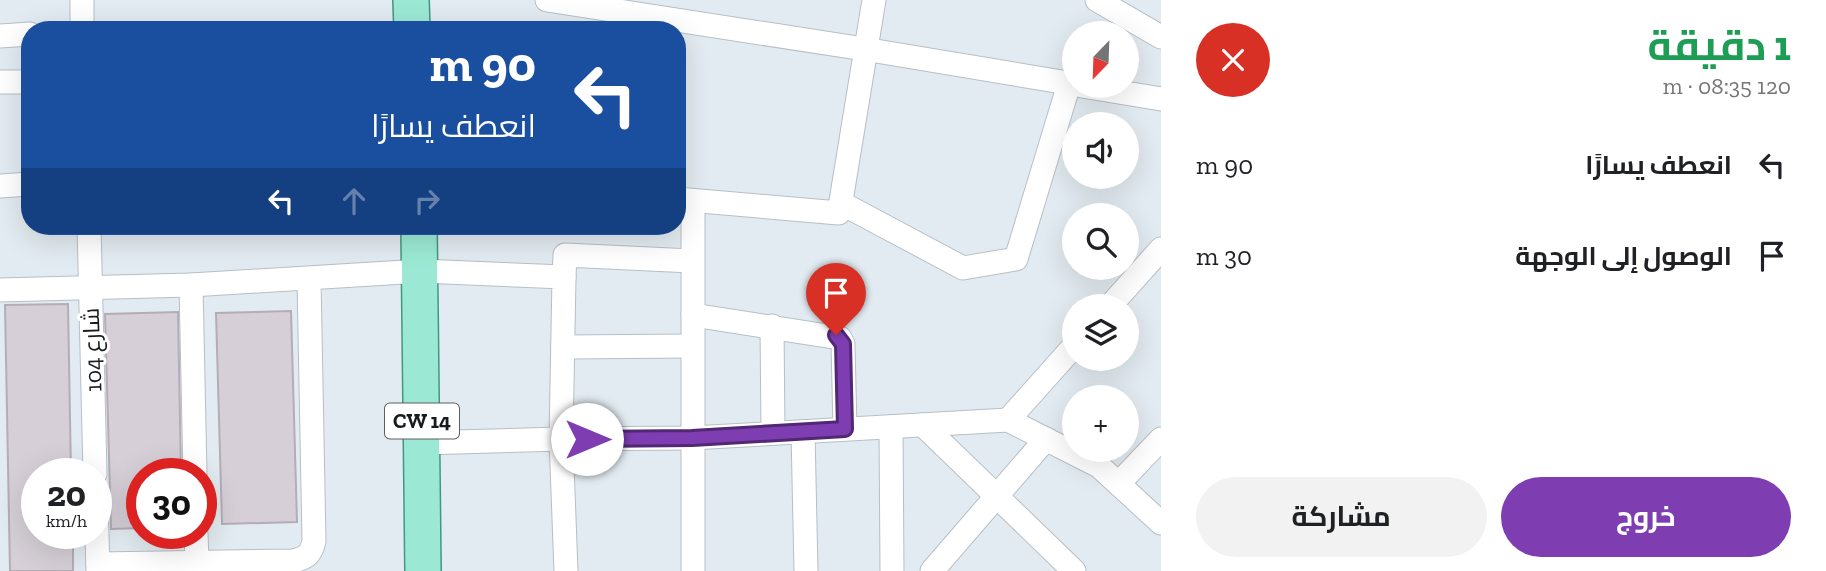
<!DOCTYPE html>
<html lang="ar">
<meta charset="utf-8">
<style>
body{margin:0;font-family:"Zilla Slab",Cairo,serif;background:#f2f2f2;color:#202124;direction:rtl;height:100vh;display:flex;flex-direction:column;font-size:26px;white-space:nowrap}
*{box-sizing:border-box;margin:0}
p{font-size:23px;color:#757577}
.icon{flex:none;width:38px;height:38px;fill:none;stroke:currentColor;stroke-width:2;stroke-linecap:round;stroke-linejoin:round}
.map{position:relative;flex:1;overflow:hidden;direction:ltr}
.side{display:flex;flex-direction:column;background:#fff;width:665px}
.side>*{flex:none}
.guide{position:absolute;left:21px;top:21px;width:665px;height:214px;border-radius:28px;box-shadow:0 7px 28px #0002;direction:rtl;background:#1a4fa0;color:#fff;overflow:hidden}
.needle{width:46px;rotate:203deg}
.fabs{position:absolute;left:1062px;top:21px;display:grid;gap:14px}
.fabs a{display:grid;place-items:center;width:77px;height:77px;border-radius:50%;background:#fff;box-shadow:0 7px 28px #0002;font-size:35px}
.speed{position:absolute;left:21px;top:458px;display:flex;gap:14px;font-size:35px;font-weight:700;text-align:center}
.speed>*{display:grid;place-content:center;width:91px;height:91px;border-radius:50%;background:#fff;box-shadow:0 7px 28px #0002;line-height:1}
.speed small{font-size:18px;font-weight:400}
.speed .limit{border:10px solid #d22;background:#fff;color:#111}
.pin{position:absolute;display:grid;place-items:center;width:60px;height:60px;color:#fff;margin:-72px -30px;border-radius:50% 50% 50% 0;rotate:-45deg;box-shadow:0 0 7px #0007}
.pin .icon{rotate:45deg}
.me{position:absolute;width:77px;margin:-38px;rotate:90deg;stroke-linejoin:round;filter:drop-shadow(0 0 5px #0008)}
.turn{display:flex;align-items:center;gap:24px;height:147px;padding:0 35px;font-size:32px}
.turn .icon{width:91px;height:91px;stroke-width:2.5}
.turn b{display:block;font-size:49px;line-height:60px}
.lanes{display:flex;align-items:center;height:66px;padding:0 35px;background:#0003;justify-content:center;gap:35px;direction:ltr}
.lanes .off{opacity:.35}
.round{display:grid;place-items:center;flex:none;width:74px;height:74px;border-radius:37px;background:#f2f2f2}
.overview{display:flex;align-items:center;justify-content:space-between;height:119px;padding:0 35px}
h1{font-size:42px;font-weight:700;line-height:52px;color:#1e9e55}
.primary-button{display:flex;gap:14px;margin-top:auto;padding:14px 35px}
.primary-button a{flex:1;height:80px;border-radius:42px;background:#7e3eb2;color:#fff;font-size:28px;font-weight:700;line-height:80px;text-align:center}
.primary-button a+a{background:#f2f2f2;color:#202124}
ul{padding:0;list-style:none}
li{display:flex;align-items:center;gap:21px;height:91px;padding:0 35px}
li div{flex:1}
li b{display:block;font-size:26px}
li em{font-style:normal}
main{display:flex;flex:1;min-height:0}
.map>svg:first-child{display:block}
.building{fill:#d6cfd7;stroke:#b4adb5;stroke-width:2}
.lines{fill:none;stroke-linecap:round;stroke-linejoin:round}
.minor-casing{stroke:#b7bfc6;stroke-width:25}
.primary-casing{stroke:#429781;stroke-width:38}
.minor{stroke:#fff;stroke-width:23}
.primary{stroke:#9be9d4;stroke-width:35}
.route-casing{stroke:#522874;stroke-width:18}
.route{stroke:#7e3eb2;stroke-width:12}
.labels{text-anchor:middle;stroke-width:6;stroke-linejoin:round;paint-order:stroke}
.shield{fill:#fff;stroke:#5d5f61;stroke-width:2}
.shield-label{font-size:21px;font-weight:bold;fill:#181b1d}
.street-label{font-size:23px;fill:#181b1d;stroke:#fff}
</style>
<main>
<section class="side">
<div class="overview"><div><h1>1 دقيقة</h1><p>120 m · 08:35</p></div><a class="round" style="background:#d93025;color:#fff"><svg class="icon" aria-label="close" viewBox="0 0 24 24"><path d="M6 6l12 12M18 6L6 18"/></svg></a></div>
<ul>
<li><svg class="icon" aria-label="left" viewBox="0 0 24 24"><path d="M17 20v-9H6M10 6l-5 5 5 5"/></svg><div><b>انعطف يسارًا</b></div><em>90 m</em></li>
<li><svg class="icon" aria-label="arrive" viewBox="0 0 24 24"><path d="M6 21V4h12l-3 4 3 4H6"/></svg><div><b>الوصول إلى الوجهة</b></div><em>30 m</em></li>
</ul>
<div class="primary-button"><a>خروج</a><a>مشاركة</a></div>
</section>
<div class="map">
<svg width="1161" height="571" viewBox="0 0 1161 571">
<rect width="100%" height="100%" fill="#e2ebf1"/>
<g class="building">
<path d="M68 304 71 474H37V534H73V571H10L5 305Z"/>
<path d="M291 311 297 522 222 524 216 313Z"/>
<path d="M178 312 181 474H142V528L111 529 105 314Z"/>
</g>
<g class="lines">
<g class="minor-casing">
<g id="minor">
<path d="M547 0 864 49 1074 84"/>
<path d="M1097 0 1161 37"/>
<path d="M82 30V0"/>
<path d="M0 36 30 34"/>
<path d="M0 82H30"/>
<path d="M1082 86 1161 99"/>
<path d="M0 186 30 184"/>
<path d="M677 199 839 213 874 0"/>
<path d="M693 201V571"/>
<path d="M841 203 963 268 1016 259 1069 84"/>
<path d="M89 226 95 474"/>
<path d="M564 277 565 255 692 261"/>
<path d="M191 285 195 474"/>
<path d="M0 290 191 285 421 271 564 277 561 439 566 571"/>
<path d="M1110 306 1161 249"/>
<path d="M693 315 840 338 843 344 845 429"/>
<path d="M772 326 773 433"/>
<path d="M563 347 692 346"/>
<path d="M1008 420 1074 346"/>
<path d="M923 425 1074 571"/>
<path d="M891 427 892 571"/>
<path d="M803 432 806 571"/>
<path d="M422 443 561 439 692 438 1008 420 1099 466 1161 523"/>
<path d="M1119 483 1161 439"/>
<path d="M96 500 98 571"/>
<path d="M196 534 197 562"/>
<path d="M98 564 293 561C306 558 311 555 314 541L309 280"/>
<path d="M932 571 1046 439"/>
</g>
</g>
<g class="primary-casing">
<g id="primary">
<path d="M411 0 412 30"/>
<path d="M419 226 423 571"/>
</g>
</g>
<use href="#minor" class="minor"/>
<use href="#primary" class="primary"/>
</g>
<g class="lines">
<g class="route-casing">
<path id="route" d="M587 439 692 438 845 429 843 344 836 335"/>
</g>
<use href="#route" class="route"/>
</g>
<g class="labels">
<rect class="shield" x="385" y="403.5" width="74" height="35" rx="5"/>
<g class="shield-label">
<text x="422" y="428">CW 14</text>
</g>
<g class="street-label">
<text transform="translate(92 350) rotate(-92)" y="8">شارع 104</text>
</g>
</g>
</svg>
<div class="fabs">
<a><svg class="needle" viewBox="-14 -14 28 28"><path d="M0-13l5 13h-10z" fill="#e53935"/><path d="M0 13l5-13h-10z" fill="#757577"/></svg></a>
<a><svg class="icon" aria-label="sound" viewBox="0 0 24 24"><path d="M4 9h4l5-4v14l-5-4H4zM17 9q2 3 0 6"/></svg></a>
<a><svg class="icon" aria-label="search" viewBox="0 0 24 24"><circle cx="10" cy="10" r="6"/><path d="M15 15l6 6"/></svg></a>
<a><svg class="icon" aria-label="layers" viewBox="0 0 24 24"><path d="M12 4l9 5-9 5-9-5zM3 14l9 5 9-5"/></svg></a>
<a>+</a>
</div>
<div class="speed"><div>20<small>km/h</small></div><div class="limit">30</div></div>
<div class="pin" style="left:836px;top:335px;background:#d93025"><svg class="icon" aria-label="arrive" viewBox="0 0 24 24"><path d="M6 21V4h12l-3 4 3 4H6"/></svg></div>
<svg class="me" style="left:587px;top:439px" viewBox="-20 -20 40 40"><circle r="19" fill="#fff"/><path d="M0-13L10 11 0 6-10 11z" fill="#7e3eb2"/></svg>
<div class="guide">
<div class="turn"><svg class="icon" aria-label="left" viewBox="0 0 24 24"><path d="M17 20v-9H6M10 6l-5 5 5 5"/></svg><div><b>90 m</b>انعطف يسارًا</div></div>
<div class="lanes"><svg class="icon" aria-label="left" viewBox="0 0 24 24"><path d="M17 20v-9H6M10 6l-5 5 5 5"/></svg><svg class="icon off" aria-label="ahead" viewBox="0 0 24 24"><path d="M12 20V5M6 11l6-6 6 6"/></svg><svg class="icon off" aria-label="right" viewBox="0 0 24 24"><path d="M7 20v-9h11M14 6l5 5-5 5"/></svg></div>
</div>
</div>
</main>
